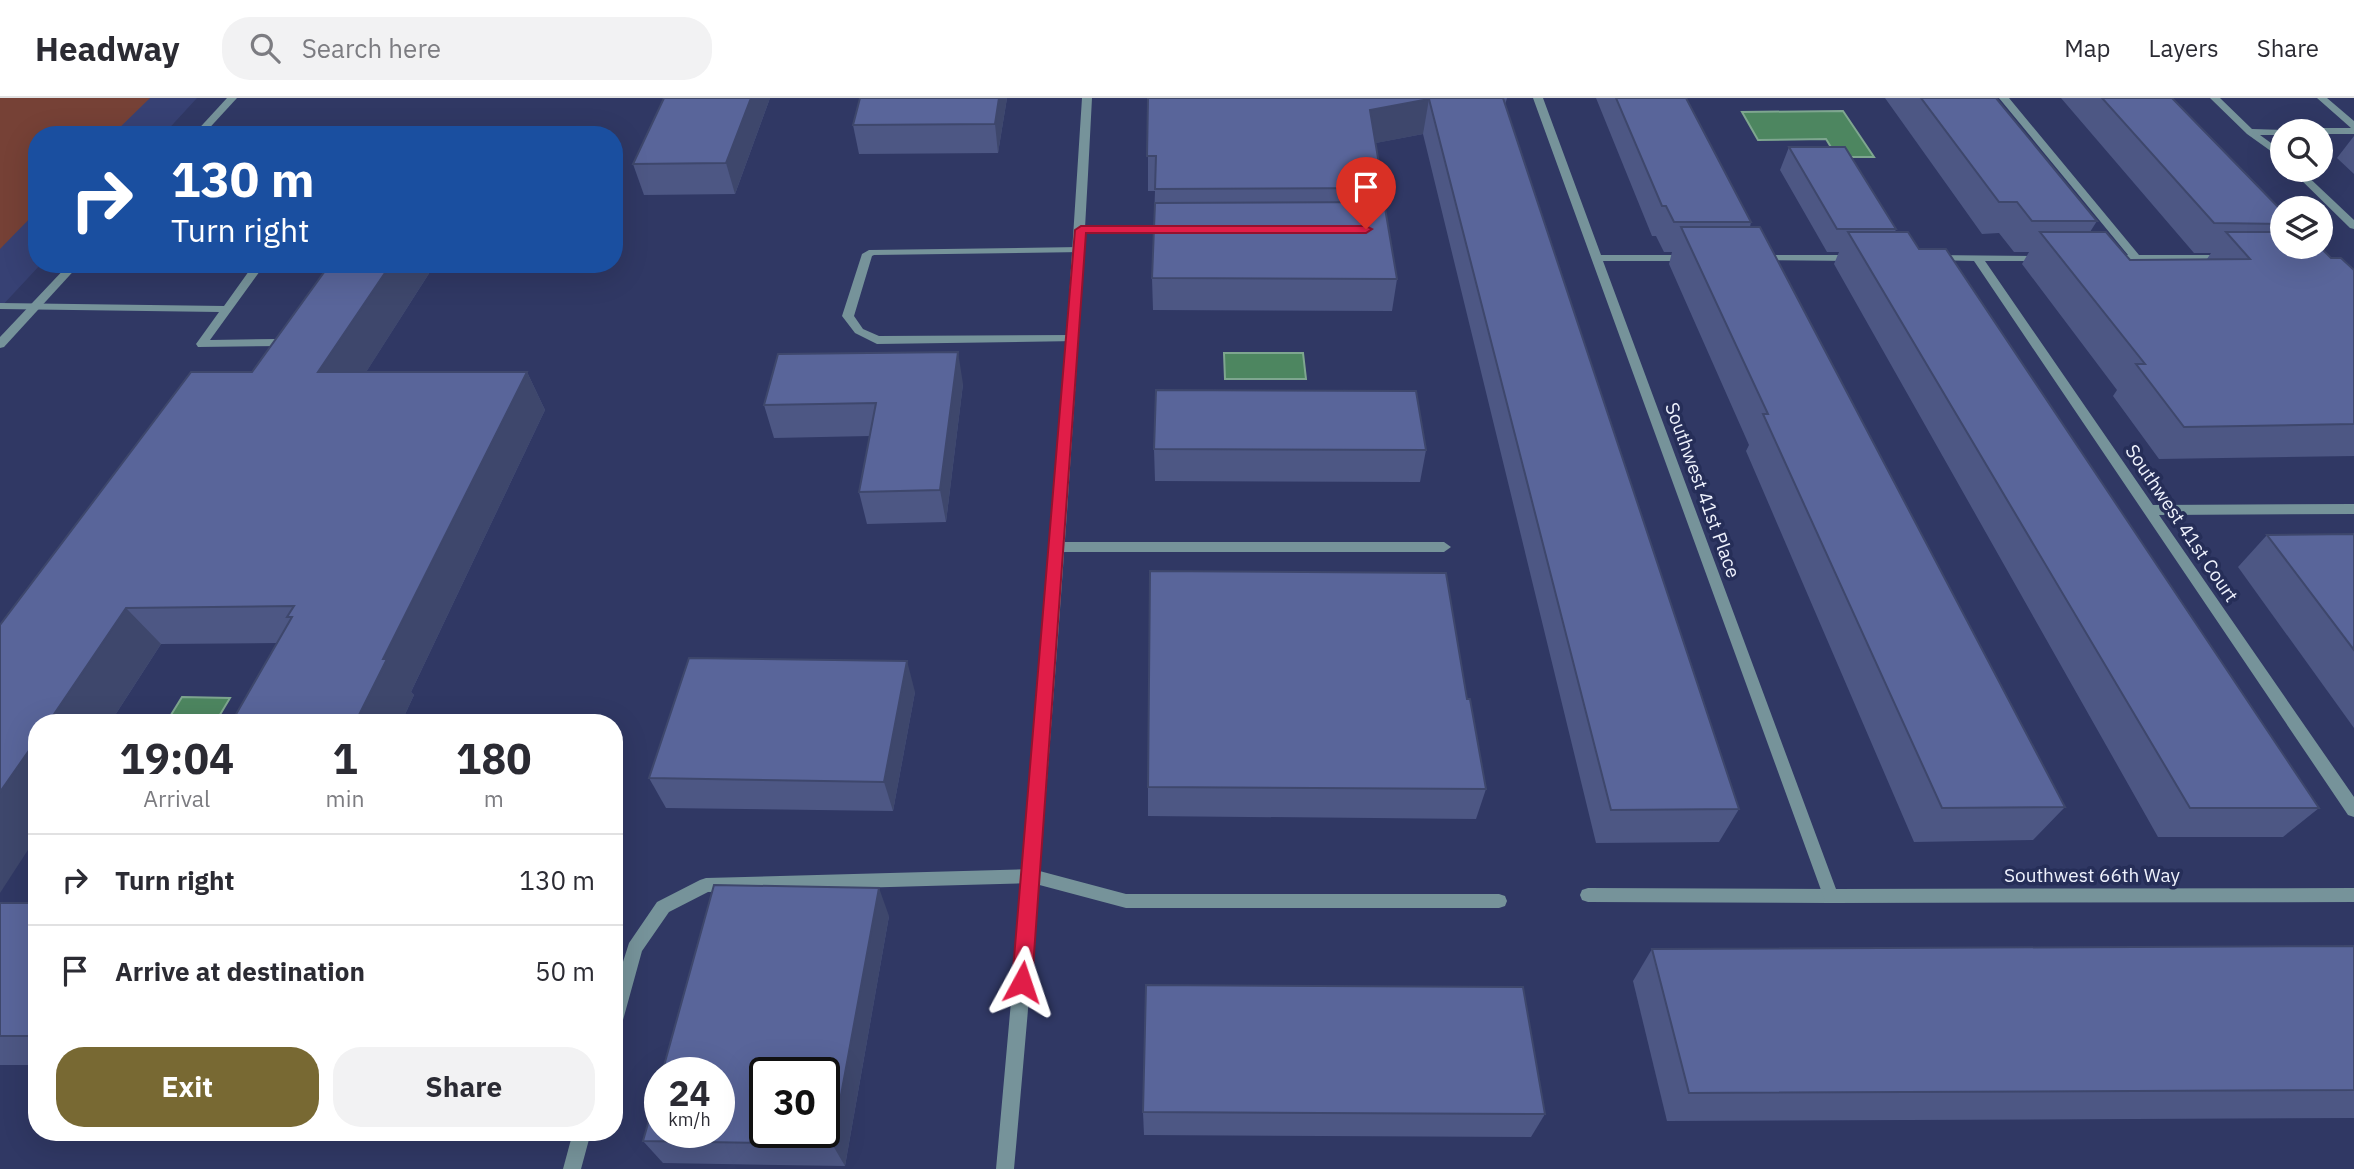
<!DOCTYPE html>
<style>
body{margin:0;font-family:"IBM Plex Sans",sans-serif;background:#f2f2f3;color:#2b2b33;height:100vh;display:flex;flex-direction:column;font-size:26px;white-space:nowrap}
*{box-sizing:border-box;margin:0}
p{font-size:23px;color:#7c7c81}
.icon{flex:none;width:38px;height:38px;fill:none;stroke:currentColor;stroke-width:2;stroke-linecap:round;stroke-linejoin:round}
.map{position:relative;flex:1;overflow:hidden}
.sheet{position:absolute;left:28px;top:616px;width:595px;height:427px;display:flex;flex-direction:column;background:#fff;border-radius:28px;box-shadow:0 7px 28px #0002}
.sheet>*{flex:none}
.top-card{position:absolute;left:28px;top:28px;width:595px;height:147px;border-radius:28px;box-shadow:0 7px 28px #0002;background:#1a4fa0;color:#fff;overflow:hidden}
.controls{position:absolute;left:2270px;top:21px;display:grid;gap:14px}
.controls a{display:grid;place-items:center;width:63px;height:63px;border-radius:50%;background:#fff;box-shadow:0 7px 28px #0002;font-size:35px}
.speed{position:absolute;left:644px;top:959px;display:flex;gap:14px;font-size:35px;font-weight:700;text-align:center}
.speed>*{display:grid;place-content:center;width:91px;height:91px;border-radius:50%;background:#fff;box-shadow:0 7px 28px #0002;line-height:1}
.speed small{font-size:18px;font-weight:400}
.speed .limit{border:4px solid #111;border-radius:10px;background:#fff;color:#111}
.pin{position:absolute;display:grid;place-items:center;width:60px;height:60px;color:#fff;margin:-72px -30px;border-radius:50% 50% 50% 0;rotate:-45deg;box-shadow:0 0 7px #0007}
.pin .icon{rotate:45deg}
.me{position:absolute;width:77px;margin:-38px;rotate:5deg;stroke-linejoin:round;filter:drop-shadow(0 0 5px #0008)}
.turn{display:flex;align-items:center;gap:24px;height:147px;padding:0 28px;font-size:32px}
.turn .icon{width:91px;height:91px;stroke-width:2.5}
.turn b{display:block;font-size:49px;line-height:60px}
.eta{display:flex;justify-content:space-evenly;align-items:center;height:119px;text-align:center}
.eta b{font-size:42px;font-weight:800;line-height:49px}
.button{display:flex;gap:14px;margin-top:auto;padding:14px 28px}
.button a{flex:1;height:80px;border-radius:28px;background:#786933;color:#fff;font-size:28px;font-weight:800;line-height:80px;text-align:center}
.button a+a{background:#f2f2f3;color:#2b2b33}
ul{padding:0;list-style:none}
li{display:flex;align-items:center;gap:21px;height:91px;padding:0 28px;border-top:2px solid #e1e1e2}
li div{flex:1}
li b{display:block;font-size:26px}
li em{font-style:normal}
header{display:flex;align-items:center;gap:42px;box-sizing:border-box;height:98px;padding:0 35px;background:#fff;border-bottom:2px solid #e1e1e2}
header strong{font-size:33px}
nav{display:flex;gap:38px;margin-inline-start:auto;font-size:24px}
.search{width:490px;height:63px;background:#f2f2f3;display:flex;align-items:center;gap:18px;box-sizing:border-box;padding:0 24px;border-radius:28px;color:#7c7c81;font-size:26px}
.map>svg:first-child{display:block}
.built{fill:#374174}
.green{fill:#764136}
.water{fill:#4d8660;stroke:#7ea68f;stroke-width:2}
.lines{fill:none;stroke-linecap:round;stroke-linejoin:round}
.service{fill:#76939a;fill-rule:evenodd}
.minor{fill:#76939a;fill-rule:evenodd}
.tertiary{fill:#76939a;fill-rule:evenodd}
.wall{fill:#4d5784}
.shaded-wall{fill:#3e476c}
.building{fill:#59659a;stroke:#3e476c;stroke-width:2;fill-rule:evenodd}
.route{fill:#e11d48;stroke:#92132f;stroke-width:2}
.labels{text-anchor:middle;stroke-width:7;stroke-linejoin:round;paint-order:stroke}
.street-label{font-size:19px;fill:#eff2fd;stroke:#262e58}
</style>
<header>
<strong>Headway</strong>
<div class="search"><svg class="icon" aria-label="search" viewBox="0 0 24 24"><circle cx="10" cy="10" r="6"/><path d="M15 15l6 6"/></svg>Search here</div>
<nav><a>Map</a><a>Layers</a><a>Share</a></nav>
</header>
<div class="map">
<svg width="2354" height="1071" viewBox="0 0 2354 1071">
<rect width="100%" height="100%" fill="#303864"/>
<path class="built" d="M0 0H197L163 37H37V166H41L0 210Z"/>
<path class="green" d="M0 0H150L112 37H37V113L0 151Z"/>
<g class="water">
<path d="M1843 13 1874 59H1837L1826 41 1758 42 1742 14Z"/>
<path d="M1224 255H1303L1306 281H1225Z"/>
<path d="M182 599 230 600 215 625H166Z"/>
</g>
<g class="lines">
<g class="service">
<path d="M2210 0H2220L2252 31 2285 32 2282 33V37H2260L2282 53V61L2247 36Z"/>
<path d="M2317 0H2327L2354 23V36H2320V33H2312L2317 30H2351Z"/>
<path d="M2291 72H2301L2354 122V131L2350 130Z"/>
<path d="M1081 129H1170L1175 132 1170 135 1077 134V130Z"/>
<path d="M1080 149 1085 152 1084 154 874 157 872 158 854 218 863 231 879 238 1073 237 1077 239V243L877 246 855 235 842 218 862 156 869 152Z"/>
<path d="M254 166H265L210 242 279 241 283 235 287 233 293 237 286 248 198 249 196 246 219 214 0 211V205L224 208Z"/>
<path d="M1058 444H1444L1451 449 1444 454H1058L1051 449Z"/>
<path d="M1032 771 1126 796H1499L1505 798 1507 803 1505 808 1499 810H1126L1032 785 708 794 669 814 642 853 623 922 620 928 614 930V892L629 845 657 804 700 782 706 780Z"/>
<path d="M1588 790 1831 791 1837 793 1839 798 1837 803 1831 805 1588 804 1582 802 1580 797 1582 792Z"/>
<path d="M573 1034H591L581 1071H563Z"/>
</g>
<g class="minor">
<path d="M1082 0H1092C1074 358 1046 714 1014 1071H996L1056 402Z"/>
<path d="M1533 0H1543L1601 157H1688L1693 160 1688 163H1603L1836 791 2354 790V804L1831 805 1825 803Z"/>
<path d="M1999 0H2009L2139 157H2224L2229 160 2228 162H2107V158L2128 157Z"/>
<path d="M1757 157H1853L1858 160 1853 163 1753 162 1752 160Z"/>
<path d="M1932 157 2046 158 2047 160 2042 163H1985L2153 407 2354 406V416L2159 417 2354 699V719L2348 717 1974 163 1928 162 1927 160Z"/>
</g>
<g class="tertiary">
<path d="M227 0H237L203 37H193Z"/>
<path d="M69 166H80L4 249 0 250V239Z"/>
</g>
</g>
<g class="wall">
<path d="M770 0 735 96 644 97 633 66Z"/>
<path d="M1007 0 998 55 859 56 853 27Z"/>
<path d="M1148 0H1507L1505 7 1739 711 1719 744 1596 745 1423 36 1375 45 1383 90 1381 104 1397 181 1392 213 1153 212 1152 180 1155 93H1148Z"/>
<path d="M1596 0H1686L1751 124 1750 129 2065 709 2033 742 1914 744 1746 353 1749 347 1669 166 1672 154H1664L1656 138H1652Z"/>
<path d="M1885 0H1996L2097 123 2090 134 2130 162 2207 161 2211 155H2194L2061 0H2172L2282 113V149L2331 160 2354 172V358L2159 361 2113 298 2117 292 2022 166 2029 154H2014L1999 135 1982 136Z"/>
<path d="M2354 38V76L2337 60Z"/>
<path d="M1789 49 1896 131 1895 134 1919 151 2319 710 2283 739H2158L1834 166 1839 154H1827L1780 72Z"/>
<path d="M330 166H435L366 274H527L545 312 411 594 414 597 401 625H231L277 545 161 546 110 625H37L0 527 252 274Z"/>
<path d="M481 166H566L564 170H483Z"/>
<path d="M963 286 946 424 867 426 859 394 870 338 774 340 764 307Z"/>
<path d="M1154 351 1426 352 1420 384 1155 383Z"/>
<path d="M2354 436V630L2238 469 2267 437Z"/>
<path d="M915 594 893 713 666 710 649 680Z"/>
<path d="M1467 601 1486 691 1476 721 1148 718V689Z"/>
<rect x="0" y="805" width="37" height="162"/>
<path d="M889 818 845 1068 663 1065 643 1043Z"/>
<path d="M2354 848V1020L1667 1023 1633 883 1652 851Z"/>
<path d="M1143 1014 1545 1016 1531 1039 1144 1037Z"/>
</g>
<g class="shaded-wall">
<path d="M751 0H770L735 96 726 65Z"/>
<path d="M999 0H1007L998 55 995 26Z"/>
<path d="M1429 1 1423 36 1366 47 1370 12Z"/>
<path d="M614 46 620 62 614 73Z"/>
<path d="M391 166H435L342 312 318 274Z"/>
<path d="M958 254 963 286 946 424 940 392Z"/>
<path d="M527 274 545 312 411 594 414 597 401 625H355L383 561Z"/>
<path d="M126 510 161 546 110 625H48Z"/>
<path d="M907 563 915 594 893 713 884 684Z"/>
<path d="M37 641V738L0 795V694Z"/>
<path d="M879 790 889 818 845 1068 832 1046Z"/>
</g>
<g class="building">
<path d="M664 0H751L726 65 633 66Z"/>
<path d="M860 0H999L995 26 853 27Z"/>
<path d="M1148 0H1503L1739 711 1611 712 1429 1 1370 12 1383 90 1155 91 1156 58H1147Z"/>
<path d="M1616 0H1686L1751 124H1674L1666 108H1662Z"/>
<path d="M1921 0H1996L2097 123H2032L2017 104H1999Z"/>
<path d="M2102 0H2172L2282 113V126L2214 125Z"/>
<path d="M532 33H609L607 37H530Z"/>
<path d="M1789 49H1845L1896 131H1837Z"/>
<path d="M1384 104 1397 181 1152 180 1155 105Z"/>
<path d="M1681 129H1760L2065 709 1942 710 1763 316H1768Z"/>
<path d="M1848 134H1908L1919 151H1946L2319 710H2190Z"/>
<path d="M2040 134H2106L2130 162 2250 161 2226 134H2282V149H2320L2331 160H2341L2354 172V326L2184 329 2136 266H2145Z"/>
<path d="M330 166H391L318 274H527L383 561H387L355 625H231L292 519H287L294 508 126 510 48 625H37V641L0 694V527L191 274H252Z"/>
<path d="M958 254 940 392 859 394 876 305 764 307 778 256Z"/>
<path d="M1156 292 1416 293 1426 352 1154 351Z"/>
<path d="M2354 436V552L2267 437Z"/>
<path d="M1150 473 1446 475 1467 601H1470L1486 691 1148 689Z"/>
<path d="M689 560 907 563 884 684 649 680Z"/>
<path d="M714 787 879 790 832 1046 643 1043 660 983V1034H719V975H662ZM765 975H824V1034H765Z"/>
<rect x="0" y="805" width="37" height="133"/>
<path d="M2354 848V992L1689 995 1652 851Z"/>
<path d="M1146 887 1523 889 1545 1016 1143 1014Z"/>
</g>
<path class="route" d="M1081 128H1366L1372 131 1366 135H1086L1032 884 1029 891 1022 894 1015 891 1012 884 1075 132Z"/>
<g class="labels">
<g class="street-label">
<text transform="translate(1703 392) rotate(70)" y="7">Southwest 41st Place</text>
<text transform="translate(2182 425) rotate(56)" y="7">Southwest 41st Court</text>
<text x="2092" y="784">Southwest 66th Way</text>
</g>
</g>
</svg>
<div class="controls">
<a><svg class="icon" aria-label="search" viewBox="0 0 24 24"><circle cx="10" cy="10" r="6"/><path d="M15 15l6 6"/></svg></a>
<a><svg class="icon" aria-label="layers" viewBox="0 0 24 24"><path d="M12 4l9 5-9 5-9-5zM3 14l9 5 9-5"/></svg></a>
</div>
<div class="speed"><div>24<small>km/h</small></div><div class="limit">30</div></div>
<div class="pin" style="left:1366px;top:131px;background:#d93025"><svg class="icon" aria-label="arrive" viewBox="0 0 24 24"><path d="M6 21V4h12l-3 4 3 4H6"/></svg></div>
<svg class="me" style="left:1022px;top:884px" viewBox="-20 -20 40 40"><path d="M0-17L14 15 0 8-14 15z" fill="#e11d48" stroke="#fff" stroke-width="4"/></svg>
<div class="top-card">
<div class="turn"><svg class="icon" aria-label="right" viewBox="0 0 24 24"><path d="M7 20v-9h11M14 6l5 5-5 5"/></svg><div><b>130 m</b>Turn right</div></div>
</div>
<section class="sheet">
<div class="eta">
<div><b>19:04</b><p>Arrival</p></div>
<div><b>1</b><p>min</p></div>
<div><b>180</b><p>m</p></div>
</div>
<ul>
<li><svg class="icon" aria-label="right" viewBox="0 0 24 24"><path d="M7 20v-9h11M14 6l5 5-5 5"/></svg><div><b>Turn right</b></div><em>130 m</em></li>
<li><svg class="icon" aria-label="arrive" viewBox="0 0 24 24"><path d="M6 21V4h12l-3 4 3 4H6"/></svg><div><b>Arrive at destination</b></div><em>50 m</em></li>
</ul>
<div class="button"><a>Exit</a><a>Share</a></div>
</section>
</div>
